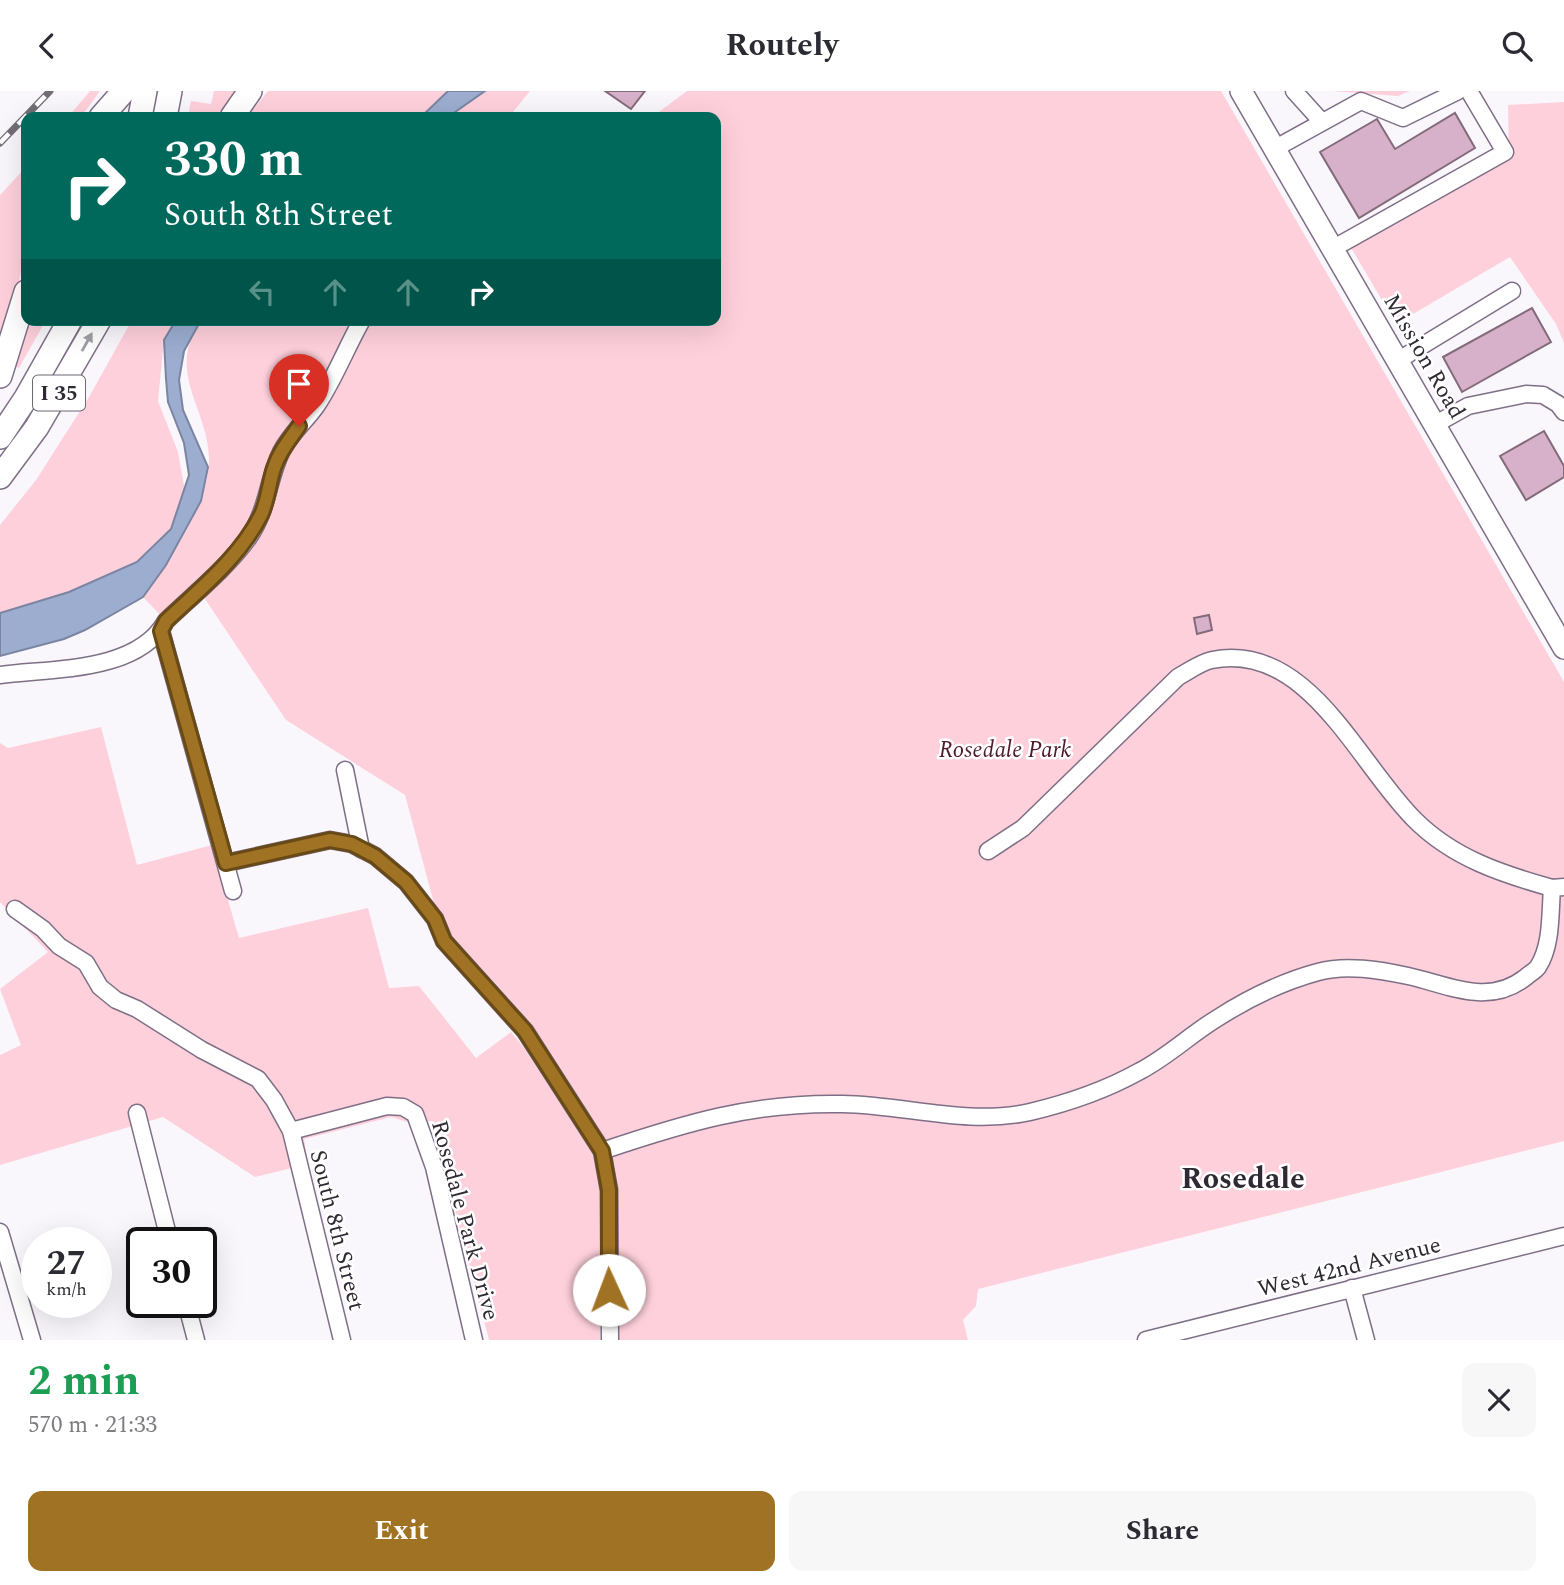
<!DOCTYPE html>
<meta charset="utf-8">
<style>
body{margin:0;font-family:Spectral,serif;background:#f7f7f7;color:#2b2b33;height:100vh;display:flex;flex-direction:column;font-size:26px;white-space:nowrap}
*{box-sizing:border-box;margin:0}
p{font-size:23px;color:#7c7c81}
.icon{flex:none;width:38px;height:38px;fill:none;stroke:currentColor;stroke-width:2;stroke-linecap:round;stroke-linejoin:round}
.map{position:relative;height:1249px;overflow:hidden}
.details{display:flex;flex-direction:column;background:#fff;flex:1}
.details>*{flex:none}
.hud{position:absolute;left:21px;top:21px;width:700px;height:214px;border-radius:14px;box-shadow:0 7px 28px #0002;background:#00695c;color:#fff;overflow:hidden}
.speed{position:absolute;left:21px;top:1136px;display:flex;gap:14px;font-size:35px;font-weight:700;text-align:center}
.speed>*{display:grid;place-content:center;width:91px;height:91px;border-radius:50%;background:#fff;box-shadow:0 7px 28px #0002;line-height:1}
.speed small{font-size:18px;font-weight:400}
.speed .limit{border:4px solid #111;border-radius:10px;background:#fff;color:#111}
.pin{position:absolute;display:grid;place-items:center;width:60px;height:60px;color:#fff;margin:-72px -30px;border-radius:50% 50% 50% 0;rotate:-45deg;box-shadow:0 0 7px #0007}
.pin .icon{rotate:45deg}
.me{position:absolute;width:77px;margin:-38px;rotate:358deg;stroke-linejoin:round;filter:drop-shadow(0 0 5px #0008)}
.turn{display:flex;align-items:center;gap:24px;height:147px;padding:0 28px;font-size:32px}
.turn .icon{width:91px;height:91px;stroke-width:2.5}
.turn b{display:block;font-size:49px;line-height:60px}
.lanes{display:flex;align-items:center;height:66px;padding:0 28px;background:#0003;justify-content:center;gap:35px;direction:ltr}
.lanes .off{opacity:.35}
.round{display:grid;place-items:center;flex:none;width:74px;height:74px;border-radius:14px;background:#f7f7f7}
.head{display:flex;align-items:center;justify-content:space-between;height:119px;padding:0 28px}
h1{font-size:42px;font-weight:700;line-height:52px;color:#1e9e55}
.cta{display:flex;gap:14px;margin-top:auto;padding:14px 28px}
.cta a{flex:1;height:80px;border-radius:14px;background:#a07224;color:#fff;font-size:28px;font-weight:700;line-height:80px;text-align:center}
.cta a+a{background:#f7f7f7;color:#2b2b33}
header{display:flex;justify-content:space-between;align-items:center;height:91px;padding:0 28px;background:#fff;font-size:32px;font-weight:700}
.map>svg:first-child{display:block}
.green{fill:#fed0db}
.water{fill:#9cadd0;stroke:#7b85a1;stroke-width:2}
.building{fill:#d7b1ca;stroke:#836a7b;stroke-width:2}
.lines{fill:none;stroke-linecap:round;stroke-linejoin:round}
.minor-casing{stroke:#7e6f86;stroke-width:19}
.major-casing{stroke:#7e6f86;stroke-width:24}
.highway-casing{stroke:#7e6f86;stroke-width:26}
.minor{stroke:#fff;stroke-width:16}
.major{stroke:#fff;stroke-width:21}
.highway{stroke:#fff;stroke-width:23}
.rail-casing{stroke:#736e76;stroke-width:7}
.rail{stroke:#fff;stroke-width:4.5;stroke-dasharray:13;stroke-linecap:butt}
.oneway{fill:#a19fa3}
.route-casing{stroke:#684a17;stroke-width:18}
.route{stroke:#a07224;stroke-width:12}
.labels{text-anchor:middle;stroke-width:5;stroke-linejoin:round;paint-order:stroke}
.shield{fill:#fff;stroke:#6d6970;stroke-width:2}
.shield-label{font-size:21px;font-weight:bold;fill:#2f2933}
.street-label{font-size:23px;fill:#2f2933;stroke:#fff}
.park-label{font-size:23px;font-style:italic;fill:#50192b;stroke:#fff}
.district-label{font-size:30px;font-weight:bold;fill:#2f2933;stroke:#fff}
</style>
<header><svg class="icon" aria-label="back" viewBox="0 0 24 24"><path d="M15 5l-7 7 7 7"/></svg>Routely<svg class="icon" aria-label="search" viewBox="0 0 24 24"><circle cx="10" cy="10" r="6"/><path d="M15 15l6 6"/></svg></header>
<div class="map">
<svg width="1564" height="1249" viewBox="0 0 1564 1249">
<rect width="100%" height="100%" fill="#faf7fc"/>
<g class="green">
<path d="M90 0H100L81 26H68Z"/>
<path d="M214 0H235L216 26H188L191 10 211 13Z"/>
<path d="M268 0H448L421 26H247Z"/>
<path d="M485 0H530L509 26H448Z"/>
<path d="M687 0H1221L1564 591V1050L978 1198 976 1215 963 1229 968 1249H610L602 1060 525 940 444 850 405 704 286 629 199 499 166 530 143 506C168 471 210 411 209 368 208 316 165 282 201 229H716V26H652Z"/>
<path d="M1332 0H1410L1398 5Z"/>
<path d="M1564 11V252L1556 233 1510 166 1396 233 1350 155 1509 68 1508 14Z"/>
<path d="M26 76V163L0 260V104Z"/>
<path d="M28 229H46L19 277 14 275Z"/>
<path d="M132 229H176L164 249 158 310 178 361 185 400 171 438 137 471 69 501 0 522V434L36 389 89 306Z"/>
<path d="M101 636 137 774 212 754 239 847 368 817 389 897 419 895 476 967 511 941 524 957 593 1063 600 1092V1249H489L432 1030 407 1031 391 1026 304 1048 308 1073 255 1086 163 1026 0 1074V964L21 954 0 898 48 861 0 811V652L8 657Z"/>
</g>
<g class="water">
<path d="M448 0H485L448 26H421Z"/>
<path d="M176 229H201L184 260 179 289 183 319 208 376 201 410 166 474 143 506 85 539 64 548 0 565V522L69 501 137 471 171 438 189 384 184 352 168 311 166 288 164 249Z"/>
</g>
<g class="building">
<path d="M605 0H645L631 18Z"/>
<path d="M1455 22 1475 57 1359 127 1320 61 1377 28 1395 58Z"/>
<path d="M1532 217 1551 251 1462 301 1443 266Z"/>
<path d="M1544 340 1564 375V386L1526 409 1500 365Z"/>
<path d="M1209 524 1212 539 1197 543 1194 527Z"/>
</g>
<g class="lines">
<g class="minor-casing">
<g id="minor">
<path d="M1294 0 1322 31"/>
<path d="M1274 58 1361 10 1403 27 1458 0"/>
<path d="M1332 158 1505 61 1469 0"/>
<path d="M1397 270 1512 200"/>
<path d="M1434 334 1468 315 1526 303 1543 304 1558 313 1564 321"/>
<path d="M161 540 233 800"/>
<path d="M0 584C52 577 137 582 166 530 194 503 227 477 249 446 267 420 268 389 281 361 290 343 306 330 317 314 335 287 346 257 362 229"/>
<path d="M345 679 361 758"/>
<path d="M988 760 1023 737 1178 586C1189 580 1201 571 1212 569 1308 550 1358 673 1415 729 1453 767 1502 783 1552 797"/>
<path d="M226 772 330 749 352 753 375 765 406 791 435 828 444 850 525 940 602 1060 609 1099 610 1249"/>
<path d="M15 818 43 838 59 855 86 872 100 896 116 909 137 918 202 959 258 988 274 1009 291 1040 342 1249"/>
<path d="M137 1022 170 1152"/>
<path d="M291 1040 387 1015 403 1016 415 1023 434 1076 474 1249"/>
<path d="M602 1060C685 1032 754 1011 843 1013 906 1014 967 1035 1030 1021 1068 1012 1106 999 1140 980 1167 966 1190 944 1216 928 1247 908 1281 891 1318 881 1346 873 1380 879 1408 885 1449 894 1488 916 1526 886 1529 883 1535 880 1538 876 1552 854 1550 823 1552 797L1564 796"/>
<path d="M0 1141 32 1249"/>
<path d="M1352 1197 1366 1249"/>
<path d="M186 1211 196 1249"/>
<path d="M1146 1249 1564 1145"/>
</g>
</g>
<g class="major-casing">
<path id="major" d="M1241 0 1564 557"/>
</g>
<g class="highway-casing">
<g id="highway">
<path d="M101 26 124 0"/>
<path d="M140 26 145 0"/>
<path d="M165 26 170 0"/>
<path d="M232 26 250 0"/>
<path d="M0 285 26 201"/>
<path d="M0 346 26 307 70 229"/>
<path d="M0 386 37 336 99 229"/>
</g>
</g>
<use href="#minor" class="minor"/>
<use href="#major" class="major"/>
<use href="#highway" class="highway"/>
<g class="rail-casing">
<path id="rail" d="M0 52 50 0"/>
</g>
<use href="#rail" class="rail"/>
</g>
<defs><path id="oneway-solid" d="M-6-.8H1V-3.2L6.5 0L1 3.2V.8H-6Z" transform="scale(1.75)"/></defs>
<use class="oneway" href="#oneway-solid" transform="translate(87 251) rotate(-61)"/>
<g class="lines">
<g class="route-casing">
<path id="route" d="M299 335C290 348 279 361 274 377 269 392 268 409 261 424 239 467 201 497 166 530L161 540 226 772 330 749 352 753 375 765 406 791 435 828 444 850 525 940 602 1060 609 1099V1199"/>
</g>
<use href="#route" class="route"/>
</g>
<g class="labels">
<rect class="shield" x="33" y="284.5" width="52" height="35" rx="5"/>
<g class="shield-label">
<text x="59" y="309">I 35</text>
</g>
<g class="street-label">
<text transform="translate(1425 265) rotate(60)" y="8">Mission Road</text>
<text transform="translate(466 1129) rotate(75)" y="8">Rosedale Park Drive</text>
<text transform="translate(338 1139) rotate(76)" y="8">South 8th Street</text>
<text transform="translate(1349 1175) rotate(-14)" y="8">West 42nd Avenue</text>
</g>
<g class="park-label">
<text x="1005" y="666">Rosedale Park</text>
</g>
<g class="district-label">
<text x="1243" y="1097">Rosedale</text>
</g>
</g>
</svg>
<div class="speed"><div>27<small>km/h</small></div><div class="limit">30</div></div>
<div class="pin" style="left:299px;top:335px;background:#d93025"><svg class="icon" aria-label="arrive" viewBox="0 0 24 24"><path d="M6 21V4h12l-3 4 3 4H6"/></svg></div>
<svg class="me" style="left:609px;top:1199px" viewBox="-20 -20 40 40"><circle r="19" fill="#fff"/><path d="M0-13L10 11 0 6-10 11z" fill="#a07224"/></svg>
<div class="hud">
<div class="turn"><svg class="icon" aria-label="right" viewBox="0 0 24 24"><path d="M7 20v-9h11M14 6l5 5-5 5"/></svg><div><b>330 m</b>South 8th Street</div></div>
<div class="lanes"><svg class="icon off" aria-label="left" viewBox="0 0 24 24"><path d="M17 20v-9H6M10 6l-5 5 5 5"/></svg><svg class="icon off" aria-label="ahead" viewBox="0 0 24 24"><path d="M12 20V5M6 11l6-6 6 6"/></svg><svg class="icon off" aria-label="ahead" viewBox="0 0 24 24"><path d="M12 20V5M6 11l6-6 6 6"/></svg><svg class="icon" aria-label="right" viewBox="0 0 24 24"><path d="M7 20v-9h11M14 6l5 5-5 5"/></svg></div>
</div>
</div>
<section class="details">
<div class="head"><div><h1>2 min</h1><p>570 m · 21:33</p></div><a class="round"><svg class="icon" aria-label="close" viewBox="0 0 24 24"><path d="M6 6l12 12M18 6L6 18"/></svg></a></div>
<div class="cta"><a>Exit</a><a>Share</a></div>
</section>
